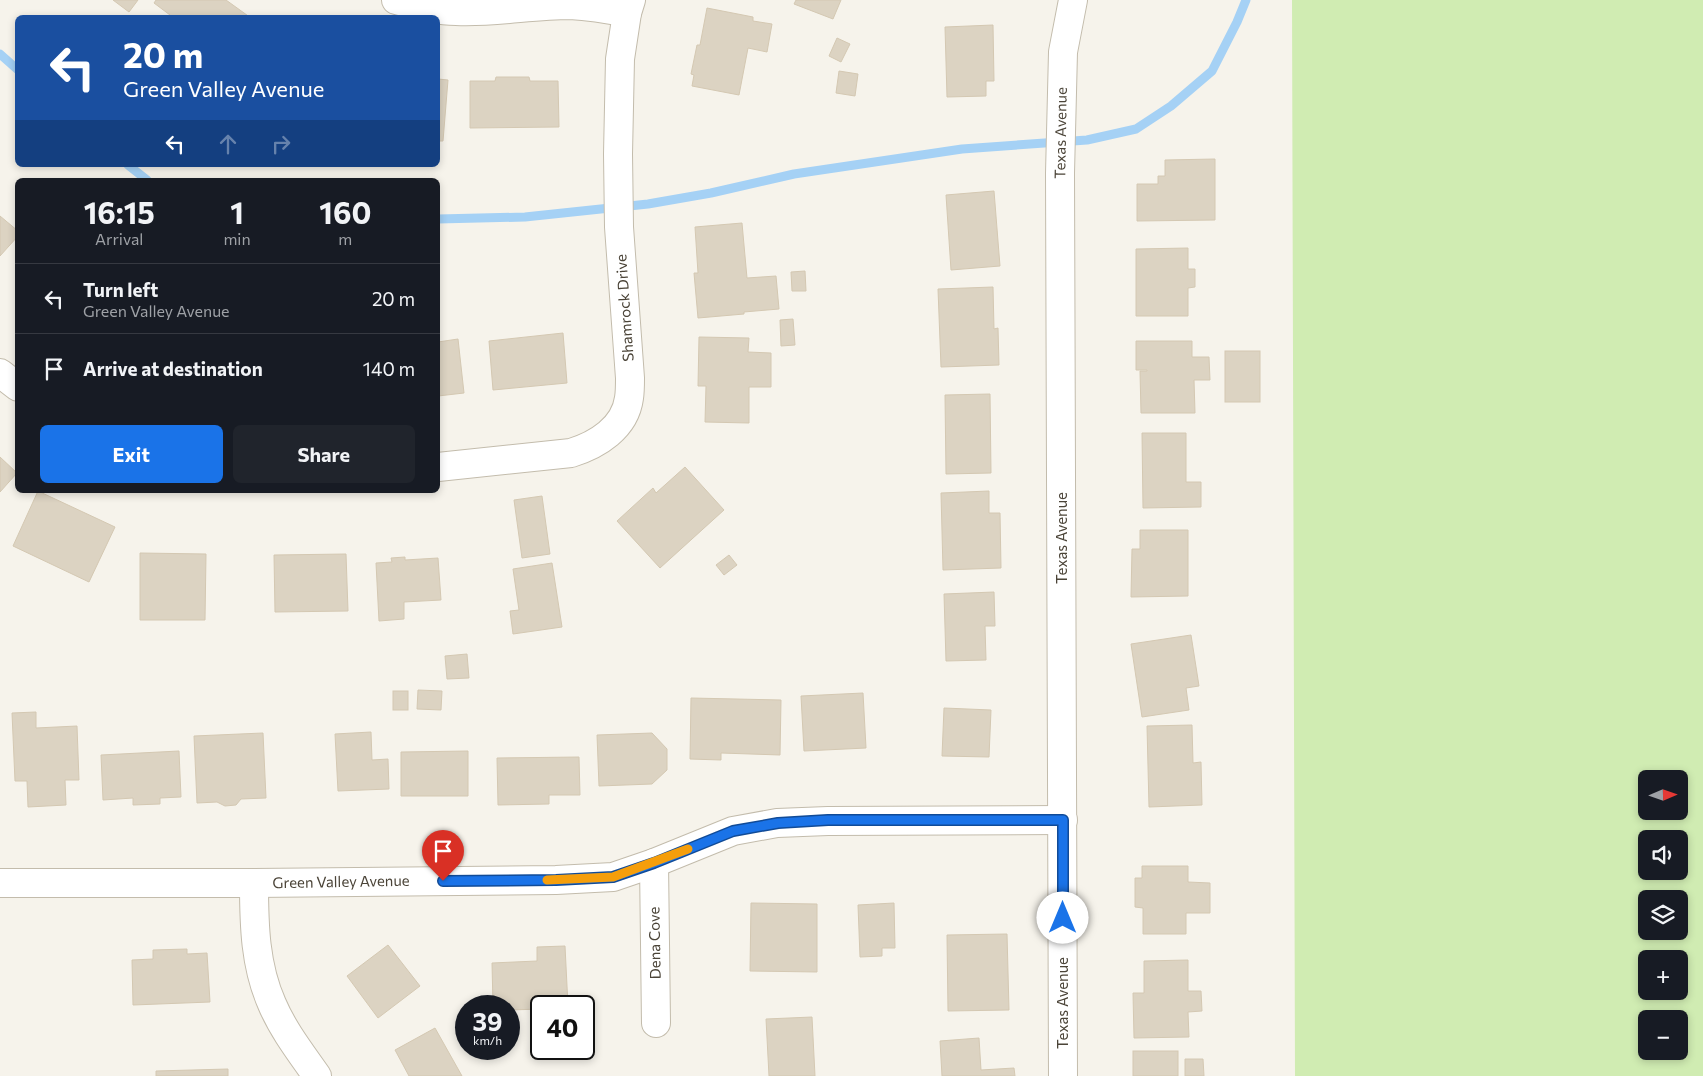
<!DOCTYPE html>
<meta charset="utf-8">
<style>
body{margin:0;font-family:Commissioner,sans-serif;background:#20242c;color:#f1f3f6;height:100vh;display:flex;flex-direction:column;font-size:19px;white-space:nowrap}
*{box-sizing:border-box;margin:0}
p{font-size:16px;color:#9ea1a6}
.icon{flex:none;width:28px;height:28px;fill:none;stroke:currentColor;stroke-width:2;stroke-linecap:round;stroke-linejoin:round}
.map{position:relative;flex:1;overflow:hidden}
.sheet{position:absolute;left:15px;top:178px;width:425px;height:315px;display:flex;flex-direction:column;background:#171b24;border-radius:8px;box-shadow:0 2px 8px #0003}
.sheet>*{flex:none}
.hud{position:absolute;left:15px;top:15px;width:425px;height:152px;border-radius:8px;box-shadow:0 2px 8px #0003;background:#1a4fa0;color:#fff;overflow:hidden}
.needle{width:32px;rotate:88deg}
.tools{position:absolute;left:1638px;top:770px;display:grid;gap:10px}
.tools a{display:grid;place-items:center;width:50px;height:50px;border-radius:8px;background:#171b24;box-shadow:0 2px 8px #0003;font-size:25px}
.speed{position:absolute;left:455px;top:995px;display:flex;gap:10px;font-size:25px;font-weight:700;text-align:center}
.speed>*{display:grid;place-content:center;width:65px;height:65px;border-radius:50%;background:#171b24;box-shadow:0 2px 8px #0003;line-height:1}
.speed small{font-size:12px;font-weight:400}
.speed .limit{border:2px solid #111;border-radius:8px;background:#fff;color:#111}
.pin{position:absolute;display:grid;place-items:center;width:42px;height:42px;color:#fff;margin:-51px -21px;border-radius:50% 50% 50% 0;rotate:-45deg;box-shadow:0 0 5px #0007}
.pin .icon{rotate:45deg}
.me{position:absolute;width:55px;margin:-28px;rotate:0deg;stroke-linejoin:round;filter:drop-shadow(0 0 4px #0008)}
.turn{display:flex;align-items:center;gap:18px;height:105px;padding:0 25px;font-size:22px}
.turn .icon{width:65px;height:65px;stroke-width:2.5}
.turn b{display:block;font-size:35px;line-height:42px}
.lanes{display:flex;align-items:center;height:48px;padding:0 25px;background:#0003;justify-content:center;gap:25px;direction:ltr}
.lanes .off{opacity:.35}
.eta{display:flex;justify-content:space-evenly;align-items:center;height:85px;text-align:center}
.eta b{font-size:30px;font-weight:700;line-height:35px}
.action{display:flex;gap:10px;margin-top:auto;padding:10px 25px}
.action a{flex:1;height:58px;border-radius:8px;background:#1a73e8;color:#fff;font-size:20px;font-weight:700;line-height:58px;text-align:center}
.action a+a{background:#20242c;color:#f1f3f6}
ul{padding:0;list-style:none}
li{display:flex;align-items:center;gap:15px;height:70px;padding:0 25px;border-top:1px solid #363941}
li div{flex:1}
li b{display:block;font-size:19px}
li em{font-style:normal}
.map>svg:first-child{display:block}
.green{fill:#d0ecb2;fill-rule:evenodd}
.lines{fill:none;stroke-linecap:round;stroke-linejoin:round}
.stream{stroke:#a5d1f5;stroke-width:9}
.building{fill:#dcd3c2;stroke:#d4c8b2}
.minor-casing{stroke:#c3bcac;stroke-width:30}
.tertiary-casing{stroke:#c3bcac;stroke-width:30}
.minor{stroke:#fff;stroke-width:28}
.tertiary{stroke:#fff;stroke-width:28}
.route-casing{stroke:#114b97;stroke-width:12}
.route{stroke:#1a73e8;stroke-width:9}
.slow{stroke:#f59e0b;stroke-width:9}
.labels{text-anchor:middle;stroke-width:4;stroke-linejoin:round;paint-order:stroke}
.street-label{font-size:15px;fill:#4b4438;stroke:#fff}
</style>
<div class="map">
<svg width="1703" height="1076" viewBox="0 0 1703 1076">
<rect width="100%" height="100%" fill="#f6f3eb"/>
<path class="green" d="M1292 0H1703V1076H1295ZM1646 779H1679V811H1646ZM1646 839H1679V871H1646ZM1646 899H1679V931H1646ZM1646 959H1679V991H1646ZM1646 1019H1679V1051H1646Z"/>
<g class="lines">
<g class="stream">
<path d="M0 54 18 70"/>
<path d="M128 165 147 180"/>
<path d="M438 219 525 217 648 204 711 193 794 174 962 149 1087 140 1136 129 1171 106 1212 71 1237 22 1246 0"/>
</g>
</g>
<g class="building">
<path d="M113 0H138L129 12Z"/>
<path d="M156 0H226L251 18H168L170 15 154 3Z"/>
<path d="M796 0H841L833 19 794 4Z"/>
<path d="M707 8 753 17V21L772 24 767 52 748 48 739 95 692 86 694 75 691 74 697 45H700Z"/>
<path d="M993 25 994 81H986V96L947 97 945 27Z"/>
<path d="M837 38 850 44 841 62 829 56Z"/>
<path d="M839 71 858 74 855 96 836 93Z"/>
<path d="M496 77H529L530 81H558L559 127 470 128V81H495Z"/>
<path d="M438 79 448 80 443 141H438Z"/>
<path d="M1215 159V220L1137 221V184H1158V176H1165V160Z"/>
<path d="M994 191 1000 266 951 270 946 195Z"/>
<path d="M0 216 18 231V236L0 256Z"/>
<path d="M742 223 747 278 776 276 779 309 744 312V314L698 318 694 273H698L695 227Z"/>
<path d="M1188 248V269H1195V287L1188 288V316H1136V249Z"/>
<path d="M805 271 806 291H792L791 272Z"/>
<path d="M993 287 994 329 998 328 999 365 941 367 938 289Z"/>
<path d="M793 319 795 345 781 346 780 320Z"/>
<path d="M563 333 567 383 493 390 489 341Z"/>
<path d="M699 337 749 338 748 352 771 353V387H749V423L705 422 706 386H698Z"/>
<path d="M458 339 464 393 438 396V342Z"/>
<path d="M1136 341H1192V357H1209L1210 380H1194L1195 413H1141L1140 371H1147V370H1136Z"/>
<rect x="1225" y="351" width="35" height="51"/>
<path d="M990 394 991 473 946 474 945 395Z"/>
<path d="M1142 433H1186V482H1201V507L1143 508Z"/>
<path d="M0 457 17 473 0 492Z"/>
<path d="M685 467 724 510 660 568 617 521 653 488 656 493Z"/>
<path d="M38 491 115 527 89 582 13 546Z"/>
<path d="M989 491V513H1000L1001 568 943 570 941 493Z"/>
<path d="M542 496 550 554 522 558 514 500Z"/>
<path d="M1140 530H1188V596L1131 597 1132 549H1140Z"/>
<path d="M140 553 206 554 205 620H140Z"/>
<path d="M346 554 348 611 275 612 274 555Z"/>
<path d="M729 555 737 565 724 575 716 565Z"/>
<path d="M405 557V560L438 558 441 600 404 602V619L379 621 376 563 392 562 391 558Z"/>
<path d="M552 563 562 627 513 634 510 611 519 610 513 569Z"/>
<path d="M994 592 995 626H985L986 660 946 661 944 594Z"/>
<path d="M1191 635 1199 686 1186 688 1189 710 1142 717 1131 644Z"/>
<path d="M467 654 469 678 447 679 445 656Z"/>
<path d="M418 690 442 691 441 710 417 709Z"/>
<rect x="393" y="691" width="15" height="19"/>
<path d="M863 693 866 748 804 751 801 696Z"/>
<path d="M691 698 781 700 780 755 721 753V760L690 759Z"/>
<path d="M944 708 991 710 989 757 942 756Z"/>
<path d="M36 712V728L77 726 79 780H65L66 805 28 807 27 781H15L12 713Z"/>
<path d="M1192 725 1193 763 1201 762 1202 805 1149 807 1147 726Z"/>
<path d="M371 732 372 760 388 759 389 789 338 791 335 734Z"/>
<path d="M263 733 266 798 241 799 236 805 225 806 217 802 197 803 194 736Z"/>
<path d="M652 733 667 749V770L652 784 599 786 597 735Z"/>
<path d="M179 751 181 797 160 798V804L133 805V798L103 800 101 755Z"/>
<path d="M468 751V796H401V752Z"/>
<path d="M579 757 580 795H549V804L498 805 497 758Z"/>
<path d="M1142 866H1188V882L1210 883V913H1186V934H1143V908L1135 907V878H1142Z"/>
<path d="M751 903 817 904V972L750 971Z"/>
<path d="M894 903 895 948H882V956L860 957 858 905Z"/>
<path d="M1007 934 1009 1010 948 1011 947 935Z"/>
<path d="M388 945 420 986 378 1018 347 976Z"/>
<path d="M565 946 568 1006H541V1009L509 1010V1006H493L492 963 537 961V947Z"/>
<path d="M187 949V954L207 953 210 1002 133 1005 132 960 153 959V950Z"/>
<path d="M1188 960V991H1201L1202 1011 1188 1012 1189 1037 1134 1038 1133 993H1144V961Z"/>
<path d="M812 1017 815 1076H769L766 1019Z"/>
<path d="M435 1028 462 1076H409L395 1050Z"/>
<path d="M979 1038 981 1070 1014 1068 1015 1076H942L940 1041Z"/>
<rect x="1133" y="1051" width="45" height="25"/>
<path d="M1185 1059H1203L1204 1076H1185Z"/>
<path d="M228 1069V1076H156V1071Z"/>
</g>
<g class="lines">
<g class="minor-casing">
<g id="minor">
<path d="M396 0C416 5 436 11 456 11 494 13 532 5 570 5 590 6 608 9 627 13"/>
<path d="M0 373 18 387"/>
<path d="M438 467 571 453C597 445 625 428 629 398 630 392 630 385 630 378L619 227 618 154 620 59 627 13 631 0"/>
<path d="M654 863 656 1023"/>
<path d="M0 883H254L556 880 613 877 654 863 733 831 777 823 828 821 1063 820"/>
<path d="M254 883C254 925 255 966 272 1004 283 1030 301 1053 317 1076"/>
</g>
</g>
<g class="tertiary-casing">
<path id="tertiary" d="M1063 1076 1060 173 1063 52 1073 0"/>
</g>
<use href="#minor" class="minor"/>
<use href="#tertiary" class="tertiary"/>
</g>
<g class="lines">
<g class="route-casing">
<path id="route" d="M443 881 556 880 613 877 654 863 733 831 778 823 828 820H1063V918"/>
</g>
<use href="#route" class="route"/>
<path class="slow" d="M547 880 613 877 688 849"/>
</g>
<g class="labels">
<g class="street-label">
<text transform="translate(1061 133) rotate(-89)" y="5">Texas Avenue</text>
<text transform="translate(625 308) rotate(-94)" y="5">Shamrock Drive</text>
<text transform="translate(1062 538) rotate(-90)" y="5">Texas Avenue</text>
<text transform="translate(341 882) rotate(-1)" y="5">Green Valley Avenue</text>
<text transform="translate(655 943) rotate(-91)" y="5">Dena Cove</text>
<text transform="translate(1063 1003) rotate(-90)" y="5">Texas Avenue</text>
</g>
</g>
</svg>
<div class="tools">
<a><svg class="needle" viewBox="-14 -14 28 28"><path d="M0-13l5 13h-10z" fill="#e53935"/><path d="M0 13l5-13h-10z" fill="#9ea1a6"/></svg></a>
<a><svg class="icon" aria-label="sound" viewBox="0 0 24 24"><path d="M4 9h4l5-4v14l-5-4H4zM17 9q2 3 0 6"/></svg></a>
<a><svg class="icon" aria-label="layers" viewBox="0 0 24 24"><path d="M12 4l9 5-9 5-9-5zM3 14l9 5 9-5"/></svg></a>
<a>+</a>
<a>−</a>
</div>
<div class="speed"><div>39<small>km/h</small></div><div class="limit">40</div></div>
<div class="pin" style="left:443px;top:881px;background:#d93025"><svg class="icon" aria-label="arrive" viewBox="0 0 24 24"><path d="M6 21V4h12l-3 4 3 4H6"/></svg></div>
<svg class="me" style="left:1063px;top:918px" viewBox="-20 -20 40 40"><circle r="19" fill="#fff"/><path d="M0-13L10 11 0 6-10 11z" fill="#1a73e8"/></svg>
<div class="hud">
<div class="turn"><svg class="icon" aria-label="left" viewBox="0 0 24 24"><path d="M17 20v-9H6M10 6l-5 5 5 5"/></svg><div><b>20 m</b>Green Valley Avenue</div></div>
<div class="lanes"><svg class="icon" aria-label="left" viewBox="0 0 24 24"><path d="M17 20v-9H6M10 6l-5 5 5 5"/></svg><svg class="icon off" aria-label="ahead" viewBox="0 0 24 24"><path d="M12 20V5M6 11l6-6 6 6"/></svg><svg class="icon off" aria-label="right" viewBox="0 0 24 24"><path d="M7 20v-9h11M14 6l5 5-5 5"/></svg></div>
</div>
<section class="sheet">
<div class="eta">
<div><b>16:15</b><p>Arrival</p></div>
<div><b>1</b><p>min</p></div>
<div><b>160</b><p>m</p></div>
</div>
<ul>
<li><svg class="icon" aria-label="left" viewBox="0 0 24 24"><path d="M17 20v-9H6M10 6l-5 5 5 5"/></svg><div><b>Turn left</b><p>Green Valley Avenue</p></div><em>20 m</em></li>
<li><svg class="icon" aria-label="arrive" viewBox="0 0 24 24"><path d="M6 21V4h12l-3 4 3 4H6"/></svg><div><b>Arrive at destination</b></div><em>140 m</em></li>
</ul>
<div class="action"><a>Exit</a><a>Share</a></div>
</section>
</div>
